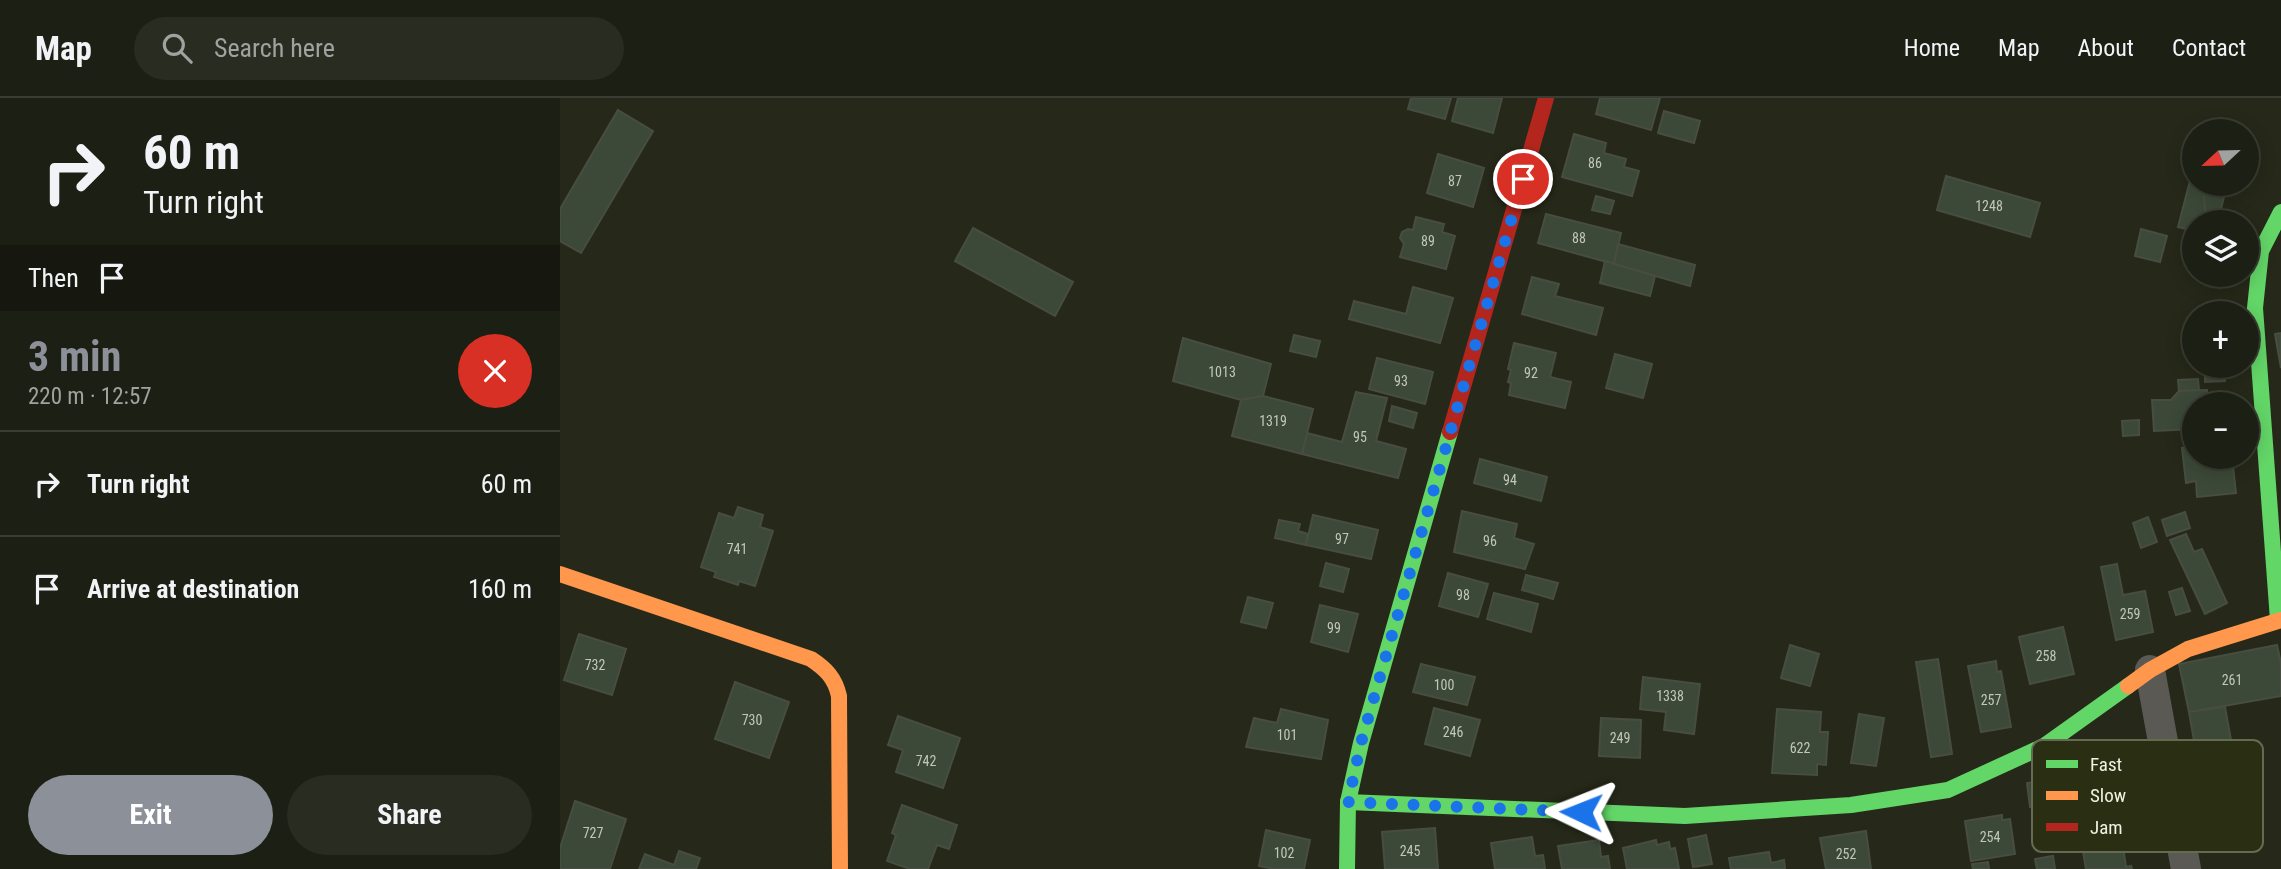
<!DOCTYPE html>
<meta charset="utf-8">
<style>
body{margin:0;font-family:"Roboto Condensed",sans-serif;background:#292c21;color:#f1f3f6;height:100vh;display:flex;flex-direction:column;font-size:26px;white-space:nowrap}
*{box-sizing:border-box;margin:0}
p{font-size:23px;color:#a0a2a0}
.icon{flex:none;width:38px;height:38px;fill:none;stroke:currentColor;stroke-width:2;stroke-linecap:round;stroke-linejoin:round}
.map{position:relative;flex:1;overflow:hidden}
.details{display:flex;flex-direction:column;background:#1c1f13;width:560px}
.details>*{flex:none}
.guide{background:#1c1f13;color:#f1f3f6;overflow:hidden}
.needle{width:46px;rotate:248deg}
.tools{position:absolute;left:1622px;top:21px;display:grid;gap:14px}
.tools a{display:grid;place-items:center;width:77px;height:77px;border-radius:50%;background:#1c1f13;box-shadow:0 4px 18px #0003,0 0 0 2px #3a3d33;font-size:35px}
.pin{position:absolute;display:grid;place-items:center;width:60px;height:60px;color:#fff;margin:-30px;border:4px solid #fff;border-radius:50%;box-shadow:0 2px 7px #0007}
.me{position:absolute;width:77px;margin:-38px;rotate:272deg;stroke-linejoin:round;filter:drop-shadow(0 0 5px #0008)}
.turn{display:flex;align-items:center;gap:24px;height:147px;padding:0 28px;font-size:32px}
.turn .icon{width:91px;height:91px;stroke-width:2.5}
.turn b{display:block;font-size:49px;line-height:60px}
.then{display:flex;align-items:center;height:66px;padding:0 28px;background:#0003;gap:14px;font-size:26px}
.round{display:grid;place-items:center;flex:none;width:74px;height:74px;border-radius:37px;background:#292c21}
.headline{display:flex;align-items:center;justify-content:space-between;height:119px;padding:0 28px}
h1{font-size:42px;font-weight:700;line-height:52px;color:#8c9099}
.button{display:flex;gap:14px;margin-top:auto;padding:14px 28px}
.button a{flex:1;height:80px;border-radius:42px;background:#8c9099;color:#fff;font-size:28px;font-weight:700;line-height:80px;text-align:center}
.button a+a{background:#292c21;color:#f1f3f6}
ul{padding:0;list-style:none}
li{display:flex;align-items:center;gap:21px;height:105px;padding:0 28px;border-top:2px solid #3a3d33}
li div{flex:1}
li b{display:block;font-size:26px}
li em{font-style:normal}
header{display:flex;align-items:center;gap:42px;box-sizing:border-box;height:98px;padding:0 35px;background:#1c1f13;border-bottom:2px solid #3a3d33}
header strong{font-size:33px}
nav{display:flex;gap:38px;margin-inline-start:auto;font-size:24px}
.search{width:490px;height:63px;background:#292c21;display:flex;align-items:center;gap:18px;box-sizing:border-box;padding:0 24px;border-radius:38px;color:#a0a2a0;font-size:26px}
main{display:flex;flex:1;min-height:0}
.map>svg:first-child{display:block}
.building{fill:#3c4938;stroke:#484d42;stroke-width:2}
.lines{fill:none;stroke-linecap:round;stroke-linejoin:round}
.street{stroke:#5a5953;stroke-width:30}
.fast{stroke:#63d668;stroke-width:16}
.slow{stroke:#ff974d;stroke-width:16}
.jam{stroke:#b3261e;stroke-width:16}
.route{stroke:#1a73e8;stroke-width:12;stroke-dasharray:0 21.6}
.labels{text-anchor:middle;stroke-width:5;stroke-linejoin:round;paint-order:stroke}
.number-label{font-size:14px;fill:#c2c8b8}
.key{fill:#2a2f13;stroke:#656a51;stroke-width:2}
.key-label{font-size:19px;fill:#eef2e2}
</style>
<header>
<strong>Map</strong>
<div class="search"><svg class="icon" aria-label="search" viewBox="0 0 24 24"><circle cx="10" cy="10" r="6"/><path d="M15 15l6 6"/></svg>Search here</div>
<nav><a>Home</a><a>Map</a><a>About</a><a>Contact</a></nav>
</header>
<main>
<section class="details">
<div class="guide">
<div class="turn"><svg class="icon" aria-label="right" viewBox="0 0 24 24"><path d="M7 20v-9h11M14 6l5 5-5 5"/></svg><div><b>60 m</b>Turn right</div></div>
<div class="then">Then<svg class="icon" aria-label="arrive" viewBox="0 0 24 24"><path d="M6 21V4h12l-3 4 3 4H6"/></svg></div>
</div>
<div class="headline"><div><h1>3 min</h1><p>220 m · 12:57</p></div><a class="round" style="background:#d93025;color:#fff"><svg class="icon" aria-label="close" viewBox="0 0 24 24"><path d="M6 6l12 12M18 6L6 18"/></svg></a></div>
<ul>
<li><svg class="icon" aria-label="right" viewBox="0 0 24 24"><path d="M7 20v-9h11M14 6l5 5-5 5"/></svg><div><b>Turn right</b></div><em>60 m</em></li>
<li><svg class="icon" aria-label="arrive" viewBox="0 0 24 24"><path d="M6 21V4h12l-3 4 3 4H6"/></svg><div><b>Arrive at destination</b></div><em>160 m</em></li>
</ul>
<div class="button"><a>Exit</a><a>Share</a></div>
</section>
<div class="map">
<svg width="1721" height="771" viewBox="0 0 1721 771">
<rect width="100%" height="100%" fill="#262919"/>
<g class="building">
<path d="M851 0H891L885 21 848 11Z"/>
<path d="M898 0H942L933 35 892 23Z"/>
<path d="M1040 0H1100L1091 32 1036 16Z"/>
<path d="M58 12 93 33 21 155 0 143V111Z"/>
<path d="M1104 13 1140 23 1134 45 1098 35Z"/>
<path d="M1014 36 1046 45 1044 55 1066 61 1064 69 1079 73 1072 98 1002 79Z"/>
<path d="M878 56 924 70 913 109 867 95Z"/>
<path d="M1632 75 1634 76V86H1643L1646 124H1634V133L1618 129Z"/>
<path d="M1386 78 1480 105 1470 139 1377 112Z"/>
<path d="M1643 86H1667L1658 124H1646Z"/>
<path d="M1036 98 1054 103 1050 116 1032 112Z"/>
<path d="M986 116 1061 135 1054 166 978 145Z"/>
<path d="M856 119 884 126 882 134 895 138 886 171 840 159 844 146 840 140 842 134 848 131 853 132Z"/>
<path d="M413 130 513 184 495 218 395 163Z"/>
<path d="M1581 131 1607 138 1600 164 1575 158Z"/>
<path d="M1058 146 1135 167 1130 188 1054 166Z"/>
<path d="M1045 163 1095 178 1090 198 1040 185Z"/>
<path d="M972 179 999 186 995 198 1043 210 1036 237 962 216Z"/>
<path d="M853 189 893 200 880 245 789 221 794 203 846 216Z"/>
<path d="M1721 235V270L1715 236Z"/>
<path d="M734 237 760 243 756 259 730 253Z"/>
<path d="M623 240 711 266 703 298 681 302 613 283Z"/>
<path d="M954 245 996 255 990 279 1011 284 1005 310 949 297 951 285 948 284 951 272 948 271Z"/>
<path d="M1055 256 1092 266 1083 300 1046 290Z"/>
<path d="M817 260 873 274 865 306 809 291Z"/>
<path d="M1645 268H1664L1665 283 1645 284Z"/>
<path d="M1638 281 1639 292 1619 293 1618 282Z"/>
<path d="M1647 292 1648 303H1652V306H1634V331L1594 333 1592 302H1611L1619 293Z"/>
<path d="M796 294 827 300 816 343 846 351 838 380 742 356 747 335 782 344Z"/>
<path d="M703 298 753 311 742 356 672 338 681 302Z"/>
<path d="M832 308 857 315 853 330 829 323Z"/>
<path d="M1579 322V337L1563 338 1562 323Z"/>
<path d="M1634 349V359H1672L1676 395 1637 399 1636 383 1626 385 1622 350Z"/>
<path d="M920 361 987 379 981 403 914 385Z"/>
<path d="M178 409 203 417 200 429 213 433 195 488 179 483 178 487 154 479 156 474 141 469 159 415 174 420Z"/>
<path d="M902 413 957 426 954 440 974 446 965 471 894 454Z"/>
<path d="M1625 414 1630 430 1607 438 1602 422Z"/>
<path d="M753 417 818 432 811 461 746 447Z"/>
<path d="M1588 419 1597 444 1581 450 1573 425Z"/>
<path d="M719 422 740 426 738 433 748 436 746 447 715 440Z"/>
<path d="M1626 436 1634 454 1642 451 1667 505 1645 516 1610 442Z"/>
<path d="M766 465 789 471 783 494 760 488Z"/>
<path d="M1557 466 1563 497 1585 493 1593 534 1556 542 1541 469Z"/>
<path d="M888 475 928 486 918 519 879 508Z"/>
<path d="M966 477 998 485 993 501 962 492Z"/>
<path d="M1622 490 1630 513 1616 517 1609 494Z"/>
<path d="M934 495 978 506 971 534 927 521Z"/>
<path d="M688 499 713 505 706 530 681 524Z"/>
<path d="M760 507 798 516 788 554 751 544Z"/>
<path d="M1503 529 1514 576 1470 586 1459 539Z"/>
<path d="M19 536 66 551 52 597 4 582Z"/>
<path d="M1230 547 1259 556 1250 588 1221 580Z"/>
<path d="M1717 547 1721 565V598L1629 614 1619 566Z"/>
<path d="M1378 561 1392 656 1371 659 1356 564Z"/>
<path d="M1436 563 1437 574 1441 573 1451 629 1421 634 1408 568Z"/>
<path d="M861 566 915 579 907 607 853 594Z"/>
<path d="M1083 579 1140 586 1134 636 1104 632 1106 614 1080 611Z"/>
<path d="M175 584 229 604 209 660 155 641Z"/>
<path d="M1665 609 1675 664 1639 671 1629 614Z"/>
<path d="M874 610 920 622 910 658 865 646Z"/>
<path d="M721 611 768 622 761 661 686 649 694 620 717 625Z"/>
<path d="M1217 611 1261 614 1260 634H1268L1266 667 1257 666V677L1212 675Z"/>
<path d="M1299 616 1324 620 1316 668 1291 665Z"/>
<path d="M338 618 400 640 383 690 336 674 343 652 328 647Z"/>
<path d="M1041 620 1081 622 1080 660 1039 658Z"/>
<path d="M1482 683 1485 707 1470 709 1467 685Z"/>
<path d="M15 703 66 721 50 771H0V750Z"/>
<path d="M342 707 397 727 389 751 377 747 368 771H350L327 763 336 737 332 735Z"/>
<path d="M1442 717V722L1450 721 1455 756 1411 763 1405 723Z"/>
<path d="M875 730 878 771H825L822 734Z"/>
<path d="M706 732 750 742 744 771H715L699 768Z"/>
<path d="M1306 733 1311 771H1266L1260 740Z"/>
<path d="M1146 737 1152 766 1133 769 1128 741Z"/>
<path d="M972 739 975 758 983 757 985 771H935L931 745Z"/>
<path d="M1039 742 1041 759 1048 758 1050 771H1002L998 748Z"/>
<path d="M1096 742 1097 747 1109 744 1110 751 1115 750 1119 771H1067L1063 750Z"/>
<path d="M1562 742 1566 769 1571 768 1572 771H1526L1522 747Z"/>
<path d="M119 753 140 760 136 771H79L85 756 114 767Z"/>
<path d="M1209 754 1211 765 1224 762 1225 771H1171L1169 760Z"/>
<path d="M1493 758 1495 771H1477L1475 761Z"/>
<path d="M1428 764 1429 771H1413L1412 766Z"/>
</g>
<g class="lines">
<path class="street" d="M1590 572 1626 771"/>
<g class="fast">
<path d="M1718 522 1695 210 1701 153 1721 114"/>
<path d="M788 704 1125 718 1291 707 1388 692 1484 648 1568 588"/>
<path d="M787 771 788 704 801 645 890 334"/>
</g>
<g class="slow">
<path d="M0 476 251 561C266 571 275 580 279 598L280 771"/>
<path d="M1568 588 1590 572 1628 551 1721 522"/>
</g>
<path class="jam" d="M890 334 986 0"/>
</g>
<g class="lines">
<path class="route" d="M963 81 801 645 788 704 1021 714"/>
</g>
<g class="labels">
<g class="number-label">
<text x="1035" y="70">86</text>
<text x="895" y="88">87</text>
<text x="1429" y="113">1248</text>
<text x="1019" y="145">88</text>
<text x="868" y="148">89</text>
<text x="662" y="279">1013</text>
<text x="971" y="280">92</text>
<text x="841" y="288">93</text>
<text x="713" y="328">1319</text>
<text x="800" y="344">95</text>
<text x="950" y="387">94</text>
<text x="782" y="446">97</text>
<text x="930" y="448">96</text>
<text x="177" y="456">741</text>
<text x="903" y="502">98</text>
<text x="1570" y="521">259</text>
<text x="774" y="535">99</text>
<text x="1486" y="563">258</text>
<text x="35" y="572">732</text>
<text x="1672" y="587">261</text>
<text x="884" y="592">100</text>
<text x="1110" y="603">1338</text>
<text x="1431" y="607">257</text>
<text x="192" y="627">730</text>
<text x="893" y="639">246</text>
<text x="727" y="642">101</text>
<text x="1060" y="645">249</text>
<text x="1240" y="655">622</text>
<text x="366" y="668">742</text>
<text x="33" y="740">727</text>
<text x="1430" y="744">254</text>
<text x="850" y="758">245</text>
<text x="724" y="760">102</text>
<text x="1286" y="761">252</text>
</g>
</g>
<rect x="1472" y="642" width="231" height="112" rx="10" class="key"/>
<rect x="1486" y="662" width="32" height="8" fill="#63d668"/>
<rect x="1486" y="693" width="32" height="9" fill="#ff974d"/>
<rect x="1486" y="725" width="32" height="8" fill="#b3261e"/>
<g class="key-label">
<text x="1530" y="673">Fast</text>
<text x="1530" y="704">Slow</text>
<text x="1530" y="736">Jam</text>
</g>
</svg>
<div class="tools">
<a><svg class="needle" viewBox="-14 -14 28 28"><path d="M0-13l5 13h-10z" fill="#e53935"/><path d="M0 13l5-13h-10z" fill="#a0a2a0"/></svg></a>
<a><svg class="icon" aria-label="layers" viewBox="0 0 24 24"><path d="M12 4l9 5-9 5-9-5zM3 14l9 5 9-5"/></svg></a>
<a>+</a>
<a>−</a>
</div>
<div class="pin" style="left:963px;top:81px;background:#d93025"><svg class="icon" aria-label="arrive" viewBox="0 0 24 24"><path d="M6 21V4h12l-3 4 3 4H6"/></svg></div>
<svg class="me" style="left:1021px;top:714px" viewBox="-20 -20 40 40"><path d="M0-17L14 15 0 8-14 15z" fill="#1a73e8" stroke="#fff" stroke-width="4"/></svg>
</div>
</main>
